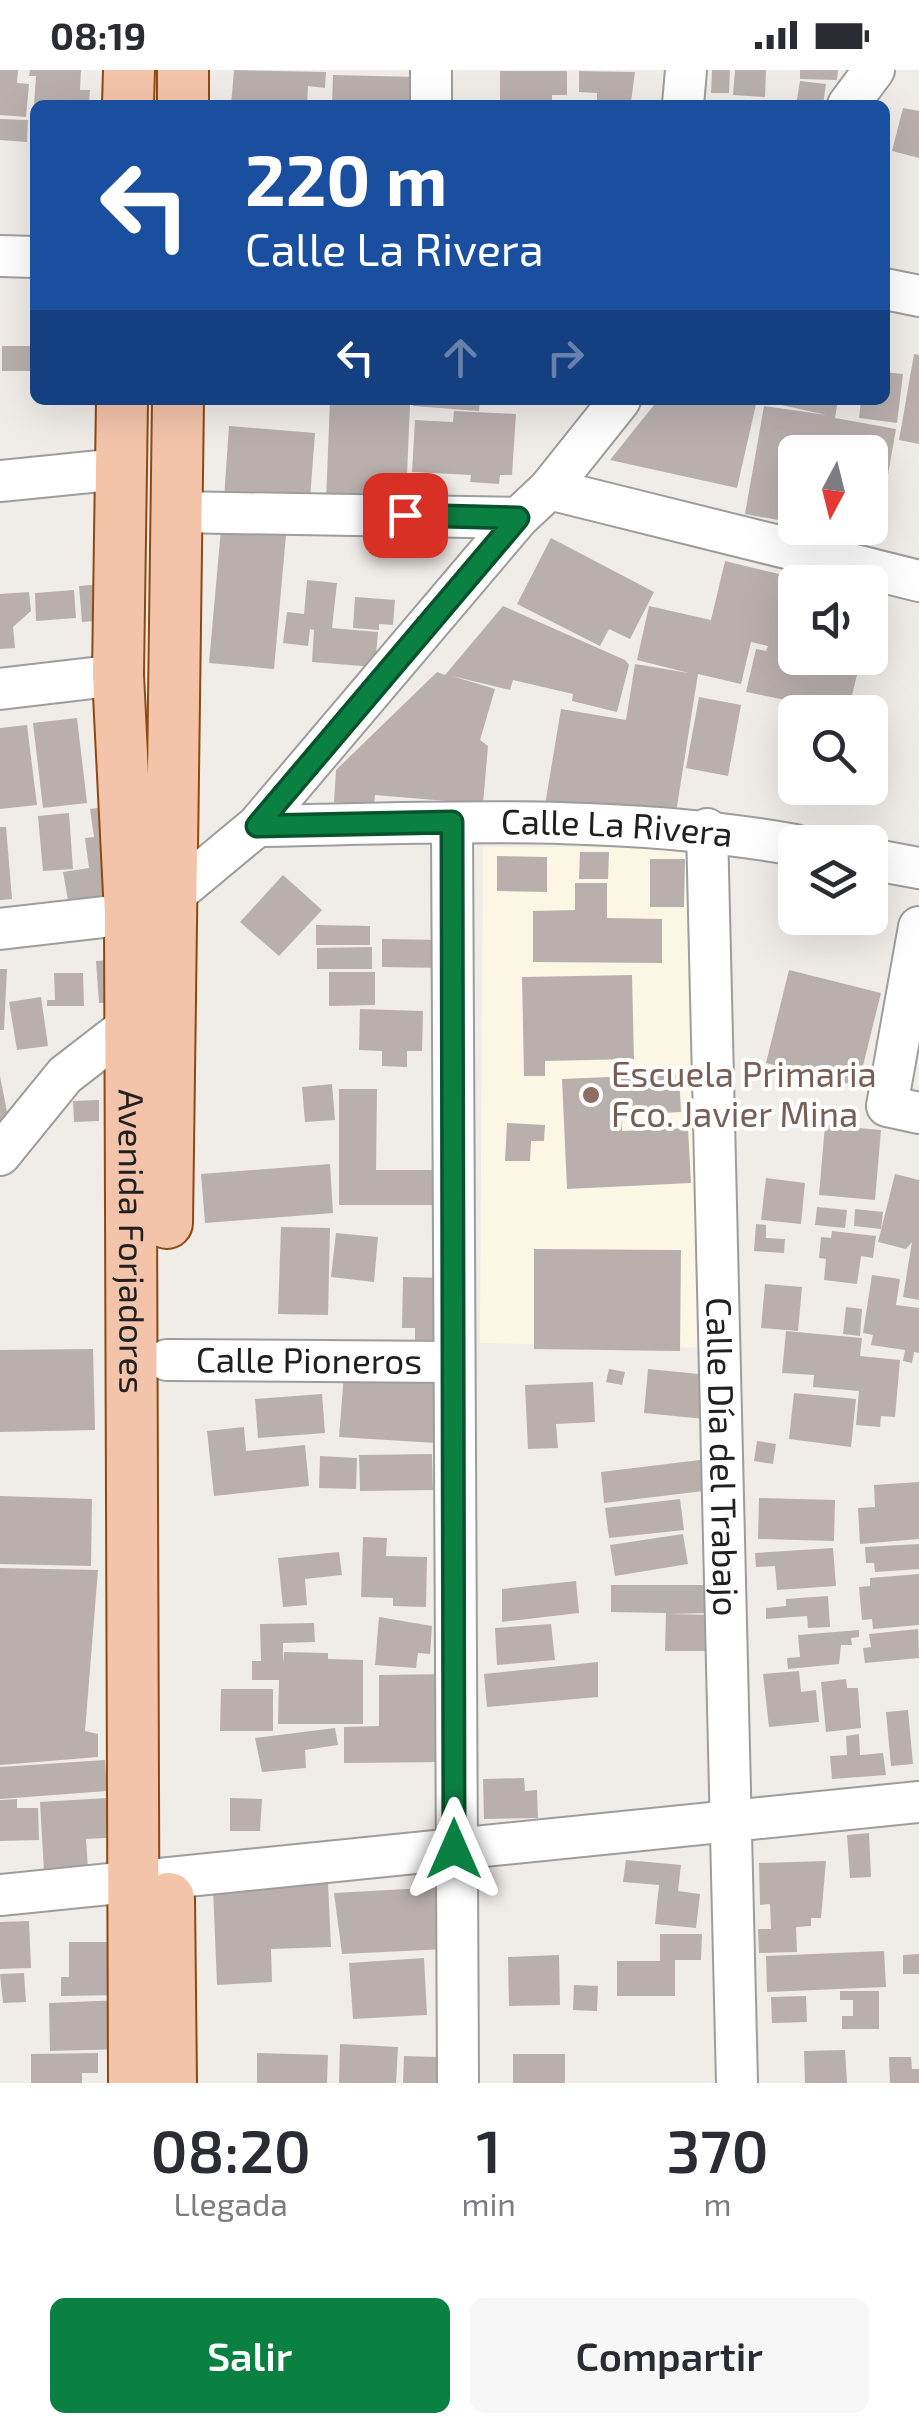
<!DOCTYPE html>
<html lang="es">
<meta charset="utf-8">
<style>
body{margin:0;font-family:"Exo 2",sans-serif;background:#f7f7f7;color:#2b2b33;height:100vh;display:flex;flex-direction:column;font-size:38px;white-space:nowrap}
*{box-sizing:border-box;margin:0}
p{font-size:32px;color:#7c7c81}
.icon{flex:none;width:55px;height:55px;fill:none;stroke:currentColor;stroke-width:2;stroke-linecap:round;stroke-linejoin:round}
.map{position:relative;height:2013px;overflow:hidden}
.drawer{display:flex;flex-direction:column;background:#fff;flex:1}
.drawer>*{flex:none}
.banner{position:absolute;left:30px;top:30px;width:860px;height:305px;border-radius:15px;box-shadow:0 10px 40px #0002;background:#1a4fa0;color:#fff;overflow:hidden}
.needle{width:65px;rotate:187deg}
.buttons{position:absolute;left:778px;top:365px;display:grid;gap:20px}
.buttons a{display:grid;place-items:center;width:110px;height:110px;border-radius:15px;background:#fff;box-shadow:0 10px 40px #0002;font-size:50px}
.pin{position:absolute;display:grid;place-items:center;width:85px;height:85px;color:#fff;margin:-42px;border-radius:20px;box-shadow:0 5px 15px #0006}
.me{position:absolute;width:110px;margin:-55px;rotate:0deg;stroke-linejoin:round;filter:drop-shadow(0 0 8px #0008)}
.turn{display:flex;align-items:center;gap:35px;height:210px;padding:0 50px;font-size:45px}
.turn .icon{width:130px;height:130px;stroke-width:2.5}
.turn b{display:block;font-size:70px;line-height:85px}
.lanes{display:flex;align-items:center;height:95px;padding:0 50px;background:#0003;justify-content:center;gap:50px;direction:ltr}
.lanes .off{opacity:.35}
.eta{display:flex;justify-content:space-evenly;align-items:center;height:170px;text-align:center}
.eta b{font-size:60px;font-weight:600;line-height:70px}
.primary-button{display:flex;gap:20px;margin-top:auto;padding:20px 50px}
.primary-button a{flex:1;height:115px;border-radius:15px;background:#0b8043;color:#fff;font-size:40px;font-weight:600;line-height:115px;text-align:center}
.primary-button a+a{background:#f7f7f7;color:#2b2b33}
.status{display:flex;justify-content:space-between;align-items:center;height:70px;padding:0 50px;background:#fff;direction:ltr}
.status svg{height:28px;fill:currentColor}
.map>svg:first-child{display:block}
.education{fill:#fcf7e5}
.building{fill:#b9b0ae}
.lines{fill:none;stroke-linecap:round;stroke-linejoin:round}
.minor-casing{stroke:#9d9d9d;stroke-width:44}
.major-casing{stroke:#8d4910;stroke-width:54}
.minor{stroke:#fff;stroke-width:40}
.major{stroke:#f3c4aa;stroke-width:50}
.route-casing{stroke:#07532c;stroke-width:25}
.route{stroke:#0b8043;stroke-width:18}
.education-dot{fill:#8d6e63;stroke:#fff;stroke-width:4}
.labels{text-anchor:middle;stroke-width:8;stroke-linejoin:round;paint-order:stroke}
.street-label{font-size:35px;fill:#202020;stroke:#fff}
.education-label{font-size:35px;fill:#785e54;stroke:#fff;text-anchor:start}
</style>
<div class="status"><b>08:19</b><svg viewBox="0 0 49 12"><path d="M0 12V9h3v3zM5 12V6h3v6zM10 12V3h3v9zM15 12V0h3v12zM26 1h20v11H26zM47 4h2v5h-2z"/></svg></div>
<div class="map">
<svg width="919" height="2013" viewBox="0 0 919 2013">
<rect width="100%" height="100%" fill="#f0ece8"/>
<path class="education" d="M483 777H690L711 1278 480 1273Z"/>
<g class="building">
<path d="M0 0H18L17 13 29 14 26 47 0 45Z"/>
<path d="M30 0H81L80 20H90L89 35H34L36 6H29Z"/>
<path d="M234 0 326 2 325 18 308 16 307 35H231Z"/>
<path d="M712 0H730L729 23H711Z"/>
<path d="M735 0H766L765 27 733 25Z"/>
<path d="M800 0H838L837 10 800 9Z"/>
<path d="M500 1H567V25H552V35L500 33Z"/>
<path d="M579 1 635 2 631 32H597V23L579 22Z"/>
<path d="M333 5 418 7 417 35H332Z"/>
<path d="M800 11 826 14 823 35H796Z"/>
<path d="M903 38 919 41V88L892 81Z"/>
<path d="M0 49 28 50 27 72 0 70Z"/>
<rect x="2" y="276" width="33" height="25"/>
<path d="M914 284 919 285V374L899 370Z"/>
<path d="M885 302 903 304 897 353 859 348 861 330H885Z"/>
<path d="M414 330H480L479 341 413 336Z"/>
<path d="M658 330H757L737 418 610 390Z"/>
<path d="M759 330H838L835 348 896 359 877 467 834 459 870 458V382H795V453L745 444 764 336 827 345Z"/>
<path d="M330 331 410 334 407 405 427 406 426 435 326 431Z"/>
<path d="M454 341 516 344 512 405H500L499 414 470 412 471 405 412 402 415 350 453 352Z"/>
<path d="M229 356 315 363 310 429H224Z"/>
<path d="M221 459 286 465 274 599 209 593Z"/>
<path d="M551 468 654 522 630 569 609 559 600 576 517 534Z"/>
<path d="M725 491 783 505 777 530 784 507 795 509V588H861L848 642 746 622 756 579 766 581 768 576 751 572 741 614 698 604 674 755 545 735 561 639 626 650 635 594 689 603 637 590 649 536 711 550Z"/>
<path d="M307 510 337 513 332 558 378 562 375 597 312 592 314 560 310 559 308 576 283 573 287 542 304 544Z"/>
<path d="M103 514 106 550 82 552 79 516Z"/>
<path d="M74 520 76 548 36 551 35 523Z"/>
<path d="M29 522 31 541 13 557 15 578 0 579V524Z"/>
<path d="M355 527 395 530 393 555 379 554V560L353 558Z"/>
<path d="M503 536 625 590 629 595 617 642 572 631 573 624 513 610 510 620 452 606 495 619 480 670 488 676 483 734 375 725 374 735 334 732 336 700 437 602 445 605Z"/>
<path d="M699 627 741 635 728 706 686 698Z"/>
<path d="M77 648 87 733 43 738 33 653Z"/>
<path d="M27 655 37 735 0 739V658Z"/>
<path d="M104 737 118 835 70 842 63 802 89 798 85 768 94 767 90 739Z"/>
<path d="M69 743 73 799 43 801 38 746Z"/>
<path d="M0 757H6L12 829 0 830Z"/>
<path d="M580 782H609L608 809H579Z"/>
<path d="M497 786 547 787V822L497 821Z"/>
<path d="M650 789H685L684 837H650Z"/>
<path d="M283 805 322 840 279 886 240 852Z"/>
<path d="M575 813H607V848L662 849V893L533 892V841L575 840Z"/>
<path d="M316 855 370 856V875H316Z"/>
<path d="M382 869 446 870V898L382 897Z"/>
<path d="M372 877V899H317V878Z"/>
<path d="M113 890 115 932 99 933 96 891Z"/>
<path d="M0 899H7L4 960H0Z"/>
<path d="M789 900 881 923 858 1016 766 993Z"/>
<path d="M329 902H375V935L329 936Z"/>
<path d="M54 903H83L84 936H47V930H55Z"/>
<path d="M632 905 634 989 545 991V1006H524L522 907Z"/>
<path d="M41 927 48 976 17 980 9 932Z"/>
<path d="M360 939 423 941 422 981H407V997L382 996V981L359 980Z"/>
<path d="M679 1004 681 1042 621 1045 622 1061 688 1058 691 1113 567 1119 562 1009Z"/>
<path d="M0 1006 9 1052 0 1054Z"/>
<path d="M332 1014 335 1050 305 1052 302 1017Z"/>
<path d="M339 1019H377L376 1100H439V1135H339Z"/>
<path d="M99 1030V1051L74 1052 73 1031Z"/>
<path d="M507 1053 545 1055 544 1071H531L530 1091H505Z"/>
<path d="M825 1055 881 1060 875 1130 819 1125Z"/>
<path d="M330 1094 333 1143 205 1153 201 1104Z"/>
<path d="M895 1104 919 1110V1230L903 1227 912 1172 906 1179 878 1172Z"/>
<path d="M766 1108 805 1113 801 1154 761 1150Z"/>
<path d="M817 1137 847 1140 845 1158 815 1155Z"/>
<path d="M855 1139 883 1142 881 1159 854 1156Z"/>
<path d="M756 1154 766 1155V1168L785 1169 784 1183 754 1181Z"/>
<path d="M281 1157 330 1158 328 1245 278 1244Z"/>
<path d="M832 1161 876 1166 873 1188 861 1186 857 1214 824 1210 826 1189 819 1188 821 1167 831 1168Z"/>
<path d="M336 1163 378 1167 374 1212 331 1207Z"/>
<path d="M534 1179 681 1180 680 1281 534 1279Z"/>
<path d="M872 1205 900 1209 896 1235 919 1238V1283L914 1282 912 1293 903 1291 905 1280 871 1275 873 1265 863 1263Z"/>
<path d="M403 1207 448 1208 447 1274 415 1273V1258H402Z"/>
<path d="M765 1214 802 1217 798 1261 761 1258Z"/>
<path d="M846 1237 862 1239 860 1266 843 1264Z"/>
<path d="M786 1261 862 1268 860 1286 900 1290 895 1347 881 1346 880 1357 856 1355 859 1321 813 1317 814 1305 782 1303Z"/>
<path d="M93 1279 95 1360 0 1362V1280Z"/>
<path d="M609 1299 625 1302 622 1315 606 1312Z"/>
<path d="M648 1299 709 1305 705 1349 644 1343Z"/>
<path d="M344 1304 440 1310 436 1373 339 1367Z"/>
<path d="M593 1312 595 1352 556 1354 558 1378 528 1379 525 1315Z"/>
<path d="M794 1323 856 1329 851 1377 789 1369Z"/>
<path d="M322 1324 325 1363 258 1368 255 1329Z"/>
<path d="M244 1357 246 1381 305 1375 309 1416 214 1426 207 1361Z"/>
<path d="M757 1371 776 1374 773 1394 754 1391Z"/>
<path d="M432 1384 433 1420 360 1421 359 1385Z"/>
<path d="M320 1386 357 1388 356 1419 319 1418Z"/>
<path d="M708 1389 712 1420 604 1433 601 1402Z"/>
<path d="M919 1412V1469L860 1474 858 1438 875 1437 874 1415Z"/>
<path d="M0 1426 92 1429 91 1496 0 1494Z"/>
<path d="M759 1428 835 1430 834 1471 758 1469Z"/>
<path d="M680 1429 684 1460 609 1468 605 1438Z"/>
<path d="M683 1464 688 1494 615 1506 610 1475Z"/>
<path d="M363 1467 387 1468 386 1486 427 1487 426 1537 393 1536V1528L361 1527Z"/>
<path d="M919 1474V1499L875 1502 874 1493H866L865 1477Z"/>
<path d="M833 1478 836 1516 777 1520 775 1496 756 1497 755 1483Z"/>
<path d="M339 1482 342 1505 305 1509 307 1535 283 1537 278 1488Z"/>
<path d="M0 1498 98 1500 85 1661 98 1664V1687L0 1695Z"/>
<path d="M919 1504V1555L873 1559 872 1549 862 1550 859 1517 870 1516V1508Z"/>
<path d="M576 1511 579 1543 502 1552V1519Z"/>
<path d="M611 1515H708V1543L670 1544 711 1545 713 1581H665L666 1543 611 1542Z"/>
<path d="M828 1526 830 1557 808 1558 807 1546 766 1549V1538L786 1536V1529Z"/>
<path d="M379 1547 432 1556 430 1584 418 1583 416 1598 375 1595Z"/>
<path d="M314 1553 315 1572 283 1573V1595L284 1582 328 1583V1589L363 1590V1654H278L279 1610H252V1591H261L260 1554Z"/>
<path d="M551 1554 555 1590 497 1595 495 1558Z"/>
<path d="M918 1559 919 1588 865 1593 863 1578 871 1577 869 1564Z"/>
<path d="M859 1560V1567L851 1568 852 1575H841L839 1594 788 1599 787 1588 800 1587 798 1565Z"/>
<path d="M598 1592V1627L487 1637 484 1604Z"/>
<path d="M799 1601 801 1622 816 1620 819 1652 769 1657 763 1604Z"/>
<path d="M445 1604 446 1692 344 1693V1657L379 1656V1605Z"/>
<path d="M846 1609 847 1618H858L861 1658 826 1662 821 1612Z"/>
<path d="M221 1619H273V1661H220Z"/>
<path d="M908 1640 913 1694 891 1696 886 1642Z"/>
<path d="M335 1658 338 1675 305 1680 306 1698 262 1702 255 1668Z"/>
<path d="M859 1664 860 1685 883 1683 886 1705 832 1709 830 1686 847 1685 846 1666Z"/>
<path d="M105 1690 107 1721 0 1729V1697Z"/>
<path d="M524 1708 525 1721 537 1720 538 1748 484 1749 483 1709Z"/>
<path d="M123 1727 125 1767 86 1769 88 1799 44 1802 40 1732Z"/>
<path d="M230 1728 262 1729 260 1761H230Z"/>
<path d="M17 1729V1738H38L39 1770 0 1771V1730Z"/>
<path d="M869 1763 871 1807 850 1808 847 1765Z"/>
<path d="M626 1790 681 1795 678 1821 700 1824 696 1858 655 1854 659 1815 623 1812Z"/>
<path d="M826 1791 821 1848H811V1856L796 1857 797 1882 759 1883 758 1859H771L770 1834 760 1835 759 1793Z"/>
<path d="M328 1813 331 1877 271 1879 272 1912 217 1915 213 1818Z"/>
<path d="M443 1817 446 1879 342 1884 334 1823Z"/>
<path d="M29 1851 31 1898 0 1899V1852Z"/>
<path d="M660 1864H702L701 1890H675V1926H617V1891H660Z"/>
<path d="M69 1872H120L121 1925 61 1926V1907H69Z"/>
<path d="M884 1881 886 1917 767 1922 766 1886Z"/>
<path d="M919 1884V1904H903V1885Z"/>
<path d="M559 1885 560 1935 509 1936 508 1887Z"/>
<path d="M424 1888 427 1945 353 1949 349 1893Z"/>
<path d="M24 1903 26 1932 3 1933 0 1904Z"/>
<path d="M574 1915 598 1916 597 1941 573 1940Z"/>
<path d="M840 1921H879V1959H842V1946H853V1930H840Z"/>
<path d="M806 1926 807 1952 772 1953 771 1927Z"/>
<path d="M122 1930 124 1979 50 1981 49 1933Z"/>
<path d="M340 1974 398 1977 396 2013H339Z"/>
<path d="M845 1980 847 2013H805L804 1981Z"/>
<path d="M98 1983V2003H82V2013H31V1984Z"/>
<path d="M257 1983 328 1985 327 2013H257Z"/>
<rect x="513" y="1984" width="52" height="29"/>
<path d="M404 1986 436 1987V2013H403Z"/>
<path d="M889 1987H911L912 1999H919V2013H890Z"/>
</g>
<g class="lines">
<g class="minor-casing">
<g id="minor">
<path d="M431 35V0"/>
<path d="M683 35 686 0"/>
<path d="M848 35 874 0"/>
<path d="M0 186 35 187"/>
<path d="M885 219 919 226"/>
<path d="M0 411 120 399"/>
<path d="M549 419 919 511"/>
<path d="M176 442 518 448"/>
<path d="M0 619 118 605"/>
<path d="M452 753 458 2013"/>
<path id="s1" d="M257 756C436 753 619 743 795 775"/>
<path id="s2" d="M707 759 737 2013"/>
<path d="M870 789 919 798"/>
<path d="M919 857 887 1036 919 1043"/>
<path d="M0 859 130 844 169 829 257 756 518 448 549 419 620 330"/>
<path d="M0 1085 65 1005 131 954"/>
<path id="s3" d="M167 1290 454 1292"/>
<path d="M0 1825 919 1732"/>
</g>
</g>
<g class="major-casing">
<g id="major">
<path d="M128 35 129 0"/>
<path d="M183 35V0"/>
<path id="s4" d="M122 330 118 605 130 844 134 2013"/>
<path d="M167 1153 178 330"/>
<path d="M169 1828 171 2013"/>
</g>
</g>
<use href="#minor" class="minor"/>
<use href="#major" class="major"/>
</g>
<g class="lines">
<g class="route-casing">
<path id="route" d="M405 445 518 448 257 756 452 752 454 1779"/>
</g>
<use href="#route" class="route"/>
</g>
<circle class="education-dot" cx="591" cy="1025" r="10"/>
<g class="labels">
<g class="street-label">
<text dy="12" stroke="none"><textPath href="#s1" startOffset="360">Calle La Rivera</textPath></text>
<text dy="12" stroke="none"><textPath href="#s4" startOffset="842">Avenida Forjadores</textPath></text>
<text dy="12" stroke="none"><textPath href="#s3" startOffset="142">Calle Pioneros</textPath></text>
<text dy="12" stroke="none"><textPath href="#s2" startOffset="628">Calle Día del Trabajo</textPath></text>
</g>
<g class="education-label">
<text x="611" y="1017">Escuela Primaria<tspan x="611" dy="40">Fco. Javier Mina</tspan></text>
</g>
</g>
</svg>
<div class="buttons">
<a><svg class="needle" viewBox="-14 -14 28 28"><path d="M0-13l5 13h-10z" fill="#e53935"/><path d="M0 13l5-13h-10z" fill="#7c7c81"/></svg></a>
<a><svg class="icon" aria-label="sound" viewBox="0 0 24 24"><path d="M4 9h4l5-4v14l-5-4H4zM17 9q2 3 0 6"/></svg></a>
<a><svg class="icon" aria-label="search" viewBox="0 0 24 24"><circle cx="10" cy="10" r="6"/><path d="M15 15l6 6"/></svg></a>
<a><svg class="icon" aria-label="layers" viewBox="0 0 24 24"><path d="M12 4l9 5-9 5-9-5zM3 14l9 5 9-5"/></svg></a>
</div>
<div class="pin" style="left:405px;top:445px;background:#d93025"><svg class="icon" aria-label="arrive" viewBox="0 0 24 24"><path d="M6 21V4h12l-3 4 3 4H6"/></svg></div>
<svg class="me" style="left:454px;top:1779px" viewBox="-20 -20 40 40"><path d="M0-17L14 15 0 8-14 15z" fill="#0b8043" stroke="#fff" stroke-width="4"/></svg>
<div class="banner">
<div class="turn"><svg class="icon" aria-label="left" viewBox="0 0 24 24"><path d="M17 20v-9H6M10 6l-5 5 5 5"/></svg><div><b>220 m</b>Calle La Rivera</div></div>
<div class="lanes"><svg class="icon" aria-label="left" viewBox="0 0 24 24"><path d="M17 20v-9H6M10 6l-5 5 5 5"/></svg><svg class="icon off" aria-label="ahead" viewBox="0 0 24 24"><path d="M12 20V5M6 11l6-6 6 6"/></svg><svg class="icon off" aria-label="right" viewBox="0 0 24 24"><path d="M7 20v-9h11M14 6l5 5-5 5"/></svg></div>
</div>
</div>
<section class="drawer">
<div class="eta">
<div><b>08:20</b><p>Llegada</p></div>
<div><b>1</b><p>min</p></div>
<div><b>370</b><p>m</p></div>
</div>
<div class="primary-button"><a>Salir</a><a>Compartir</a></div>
</section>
